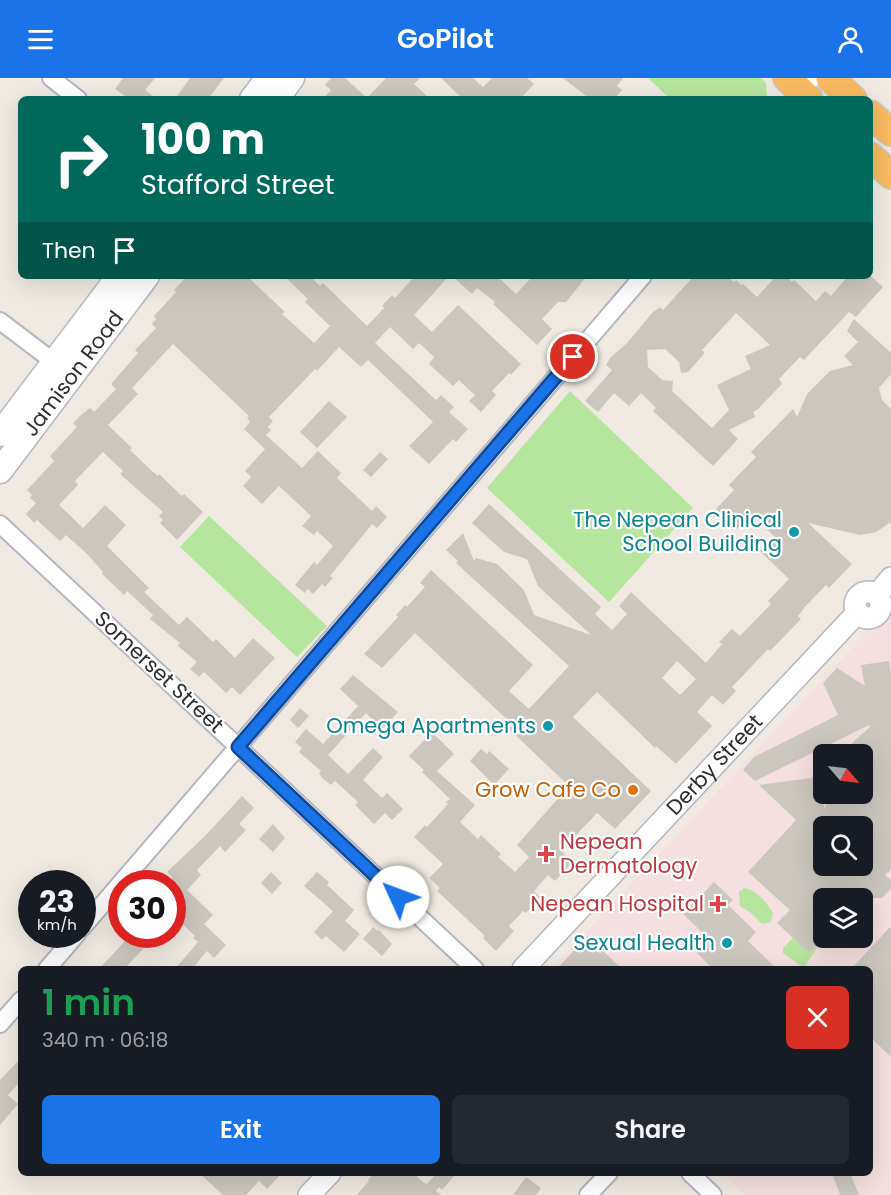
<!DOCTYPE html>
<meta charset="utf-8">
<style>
body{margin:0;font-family:Poppins,sans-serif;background:#242831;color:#f1f3f6;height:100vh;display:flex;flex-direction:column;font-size:22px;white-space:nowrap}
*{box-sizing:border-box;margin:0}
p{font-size:20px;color:#9ea1a6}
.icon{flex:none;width:33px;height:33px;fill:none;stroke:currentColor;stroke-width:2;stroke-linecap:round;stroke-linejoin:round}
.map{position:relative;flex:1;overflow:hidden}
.side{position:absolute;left:18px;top:888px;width:855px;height:210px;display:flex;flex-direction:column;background:#171b24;border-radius:9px;box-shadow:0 6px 24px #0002}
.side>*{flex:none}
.banner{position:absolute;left:18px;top:18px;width:855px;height:183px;border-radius:9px;box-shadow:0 6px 24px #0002;background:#00695c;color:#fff;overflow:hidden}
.needle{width:39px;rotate:118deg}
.buttons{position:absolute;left:813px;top:666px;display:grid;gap:12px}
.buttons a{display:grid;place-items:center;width:60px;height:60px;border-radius:9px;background:#171b24;box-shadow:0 6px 24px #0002;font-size:30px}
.speed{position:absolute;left:18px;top:792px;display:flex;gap:12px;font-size:30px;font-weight:700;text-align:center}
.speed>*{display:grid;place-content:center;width:78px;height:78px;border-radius:50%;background:#171b24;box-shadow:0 6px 24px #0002;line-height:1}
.speed small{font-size:15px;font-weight:400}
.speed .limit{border:9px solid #d22;background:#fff;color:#111}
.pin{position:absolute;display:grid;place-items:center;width:51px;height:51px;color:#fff;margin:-26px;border:3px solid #fff;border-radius:50%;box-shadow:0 2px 6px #0007}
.me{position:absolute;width:66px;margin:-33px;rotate:313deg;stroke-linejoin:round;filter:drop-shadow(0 0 4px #0008)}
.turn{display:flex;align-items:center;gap:21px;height:126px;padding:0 24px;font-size:27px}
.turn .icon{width:78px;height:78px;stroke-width:2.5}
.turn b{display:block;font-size:42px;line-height:51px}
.then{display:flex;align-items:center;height:57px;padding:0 24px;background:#0003;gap:12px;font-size:22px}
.round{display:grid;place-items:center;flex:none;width:63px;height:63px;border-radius:9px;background:#242831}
.summary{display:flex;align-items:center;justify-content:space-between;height:102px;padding:0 24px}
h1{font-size:36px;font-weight:600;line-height:45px;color:#1e9e55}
.primary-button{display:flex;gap:12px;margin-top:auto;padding:12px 24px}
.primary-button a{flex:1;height:69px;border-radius:9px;background:#1a73e8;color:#fff;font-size:24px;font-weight:600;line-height:69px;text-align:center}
.primary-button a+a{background:#242831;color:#f1f3f6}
header{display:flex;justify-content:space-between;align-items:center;height:78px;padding:0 24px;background:#1a73e8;color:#fff;font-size:27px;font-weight:600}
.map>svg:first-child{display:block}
.medical{fill:#f5dfe0;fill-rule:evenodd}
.green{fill:#b6e59e}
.building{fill:#cbc7bf;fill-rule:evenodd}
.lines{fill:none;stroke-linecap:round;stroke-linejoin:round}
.minor-casing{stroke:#b4b7c1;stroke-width:20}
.tertiary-casing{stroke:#b4b7c1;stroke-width:24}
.secondary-casing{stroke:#b4b7c1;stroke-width:27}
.trunk-casing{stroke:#c9c9c9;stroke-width:30}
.minor{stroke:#fff;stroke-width:16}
.tertiary{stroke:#fff;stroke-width:21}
.secondary{stroke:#fff;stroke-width:24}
.trunk{stroke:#f8ba60;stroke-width:27}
.route-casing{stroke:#114b97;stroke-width:15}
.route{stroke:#1a73e8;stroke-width:10}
.culture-dot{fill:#0f9aa8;stroke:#fff;stroke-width:2}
.food-dot{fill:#e8710a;stroke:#fff;stroke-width:2}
.health-dot{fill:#e0444e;stroke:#fff;stroke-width:2}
.labels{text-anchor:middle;stroke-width:4.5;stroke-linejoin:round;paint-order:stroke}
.street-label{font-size:21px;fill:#2e2e2e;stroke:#fff}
.culture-label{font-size:21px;fill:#0d838f;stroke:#fff;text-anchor:end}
.food-label{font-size:21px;fill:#c56008;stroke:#fff;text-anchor:end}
.health-label{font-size:21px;fill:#be3a42;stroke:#fff;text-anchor:start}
</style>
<header><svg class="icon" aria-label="menu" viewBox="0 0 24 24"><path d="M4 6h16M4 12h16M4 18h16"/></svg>GoPilot<svg class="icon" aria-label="person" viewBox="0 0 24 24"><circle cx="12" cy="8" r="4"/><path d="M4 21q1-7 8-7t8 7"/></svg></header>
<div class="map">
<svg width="891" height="1117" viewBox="0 0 891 1117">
<rect width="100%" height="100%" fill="#efe9e1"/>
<path class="medical" d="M891 529V1117H745L721 1095H870V891H551ZM824 676H862V716H824ZM824 748H862V788H824ZM824 820H862V860H824Z"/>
<g class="green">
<path d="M648 0H761L766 5 767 18 764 21H670Z"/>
<path d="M570 313 693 430 609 524 487 410Z"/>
<path d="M209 438 327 548 297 579 180 469Z"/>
<path d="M744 810C757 812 766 824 773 835L771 844 762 846 751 835 740 828 739 814Z"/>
<path d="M793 860 809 875 823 860 804 890 783 875V870Z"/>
</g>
<g class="building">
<path d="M123 0H155L145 12 157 21H129L115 11Z"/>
<path d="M190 0H224L208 21H175Z"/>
<path d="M331 0H345L367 20 386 0H420L414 6 430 21H323L331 12 325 7Z"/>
<path d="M441 0H473L483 9 492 0H527L534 6 520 21H463Z"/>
<path d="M563 0H623L617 8 622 12 614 21H590Z"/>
<path d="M187 198H247L285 234 282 236 314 265 330 248 305 224 308 221 284 198H310L320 208 323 205 367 248 384 230 382 228 392 217 395 220 415 198H449L414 237 432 254 458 227 521 286 511 297 509 295 492 313 496 317 481 334 469 323 475 317 467 310 459 302 453 308 429 286 434 279 419 265 413 271 390 249 375 265 436 322 441 317 454 329 449 334 468 351 456 364 453 361 429 386 409 368 433 344 368 282 361 289 339 269 317 293 315 291 269 339 273 343 268 349 271 352 266 357 302 390 318 373 341 395 337 400 372 433 376 428 387 439 377 450 372 446 330 498 333 500 325 509 322 506 313 516 308 511 305 515 295 507 314 484 317 487 333 468 317 453 314 457 302 448 311 438 279 408 262 426 243 408 251 399 245 393 265 371 244 351 250 344 247 340 249 338 173 266 132 310 138 316 108 347 132 370 130 372 153 394 158 398 159 396 182 418 184 416 203 434 177 462 160 445 163 442 159 438 163 434 120 396 123 393 103 374 75 403 78 407 59 427 83 450 105 427 126 447 107 468 149 510 144 514 179 547 187 539 213 564 216 561 235 580 253 560 275 580 240 617 232 609 226 615 204 594 199 599 190 591 197 584 178 568 180 565 150 541 153 537 127 513 124 517 102 496 103 494 87 476 66 457 60 463 37 442 34 445 26 436 36 425 30 420 32 417 27 412 54 383 50 378 77 349 73 345 81 337 90 330 94 334 116 311 111 306 138 275 135 272 156 250 152 246 156 241 154 238 176 214 174 212Z"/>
<path d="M452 198H497L516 216 533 198H587L566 224H558L542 241 552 251 537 267 493 226 495 224 477 210 472 216Z"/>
<path d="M694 198H727L734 204 736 202 741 207 743 206 757 219 776 198H786L792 204 794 202 816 223 825 213 831 218 848 198H871L883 209 856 239 849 234 804 282 800 279 779 301 782 306 758 331 753 334 755 339 729 352 738 361 713 388 653 333 656 330 641 315 629 328 614 315 598 334 585 323 612 292 606 287 610 280 628 264 653 234 660 229 663 232ZM736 235 770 267 745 278 751 291 717 307 729 332 712 350 672 313 673 303 662 302 648 289 647 272 665 271 679 284 681 295 688 294 703 277 704 274 702 272Z"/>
<path d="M854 241 891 275V296L879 310 882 322 891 331V444L876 454 860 457 808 445 852 486 829 510 826 507 805 529 798 538 801 541 770 573 768 571 732 609 736 613 723 627 712 617 697 634 712 648 676 686 656 668 655 670 597 614 573 639 651 713 615 751 597 735 561 773 573 784 555 803 548 797 534 813 540 819 526 835 523 833 509 848 514 853 496 873 483 860 485 858 437 813 440 810 429 800 443 786 414 759 425 747 427 749 448 726 446 724 450 721 422 694 424 692 409 678 432 654 454 676 437 693 475 727 460 744 478 761 481 757 501 776 498 779 515 794 529 779 517 767 569 708 509 651 513 647 415 555 382 590 364 576 398 539 396 537 405 527 407 529 425 509 420 505 431 492 533 587 509 613 529 631 569 588 456 485 458 483 446 472 463 455 474 483 476 480 497 486 524 512 534 537 591 557 538 508 527 481 504 474 472 445 489 426 601 529 595 536 612 552 627 536 619 528 631 514 706 585 722 566 719 564 732 551 740 558 771 526 768 523 789 501 760 473 774 458 751 436 737 451 716 431 734 412 729 407 756 379 751 374 793 331 797 339 807 316 830 293 853 287 844 278 858 264 847 253ZM677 583 696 601 680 617 662 600Z"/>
<path d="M329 323 347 339 317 370 300 354Z"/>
<path d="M380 374 388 381 371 399 363 392Z"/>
<path d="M889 583 891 596V791L885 797 891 802V811L882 820H824V859L809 875 777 845 790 832 748 794 796 742 759 707 811 700 824 690V732L830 716H862V676H847L853 664 870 649 869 647 755 703 743 692 754 679 838 637 823 605 837 590 865 608 861 587ZM824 748H862V788H824Z"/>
<path d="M353 597 398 634 382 651 366 635 328 677 348 696 373 670 383 679 363 702 382 720 387 715 403 731 392 742 385 735 374 746 355 727 358 724 335 703 331 707 322 700 319 695 321 693 299 674 302 670 295 664 306 651 323 666 358 628 340 611Z"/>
<path d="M300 630 309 638 298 650 290 642Z"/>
<path d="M481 671 487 676 489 673 509 691 494 707 470 683Z"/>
<path d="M242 718 254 730 239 746 246 752 225 774 220 768 197 792 201 797 187 812 213 837 204 846 226 867 214 880 207 873 192 891H175L198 864 193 860 195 858 172 836V799L167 794 205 758Z"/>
<path d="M273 746 285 760 273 774 259 761Z"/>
<path d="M271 794 282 805 272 816 261 805Z"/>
<path d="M317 794 329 804 327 807 354 832 345 843 360 856 344 874 326 858 322 862 314 854 333 833 304 808Z"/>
<path d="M714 804 733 822 728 827 756 854 748 863 777 891H713L697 875 710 862 683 836Z"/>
<path d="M891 848V979L870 959V891H851Z"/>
<path d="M373 849 378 853 379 852 392 866 382 878 363 861Z"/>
<path d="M134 856H157L124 891H99L126 862 128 863Z"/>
<path d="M587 858 622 891H557Z"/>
<path d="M21 980V1003L8 1017 18 1026 0 1047V1002Z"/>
<path d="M199 1095H282L267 1111 259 1103 246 1117H223Z"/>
<path d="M374 1095H413L424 1105 427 1106 437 1095H457L442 1112 439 1109 436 1113 441 1117H357L369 1103 368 1102Z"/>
<path d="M832 1095H850L859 1117H840Z"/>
<path d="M526 1099 541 1110 536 1117H513Z"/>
</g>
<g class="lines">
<g class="minor-casing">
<g id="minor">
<path d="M51 0 78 21"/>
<path d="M796 20 813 0"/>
<path d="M0 243 54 284"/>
<path d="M0 446 475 891"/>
<path d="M82 850 643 198"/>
<path d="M47 891 77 856"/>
<path d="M0 946 21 922"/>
<path d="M690 1095 713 1117"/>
<path d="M588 1117 609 1095"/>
</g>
</g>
<g class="tertiary-casing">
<g id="tertiary">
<circle cx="868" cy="527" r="13"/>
<path d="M877 517 891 500"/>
<path id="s1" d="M523 891 858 534"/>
<path d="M309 1117 330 1095"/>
</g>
</g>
<g class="secondary-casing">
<g id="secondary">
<path d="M252 21 268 0"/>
<path d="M277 21 292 0"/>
<path d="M0 356 119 198"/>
<path id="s2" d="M0 393 147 198"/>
</g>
</g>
<g class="trunk-casing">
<g id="trunk">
<path d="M787 0 809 21"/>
<path d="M830 0 853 21"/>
<path d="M870 36 891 54"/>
<path d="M870 78 891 97"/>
</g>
</g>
<use href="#minor" class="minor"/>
<use href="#tertiary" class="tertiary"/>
<use href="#secondary" class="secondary"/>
<use href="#trunk" class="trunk"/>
</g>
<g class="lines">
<g class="route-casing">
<path id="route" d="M398 819 238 669 573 279"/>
</g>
<use href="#route" class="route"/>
</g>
<g class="culture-dot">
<circle cx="794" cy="454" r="6"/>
<circle cx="548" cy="648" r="6"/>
<circle cx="727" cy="865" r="6"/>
</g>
<circle class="food-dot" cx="633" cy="712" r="6"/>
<g class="health-dot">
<path d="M543 767h6v6h6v6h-6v6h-6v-6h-6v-6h6z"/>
<path d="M715 817h6v6h6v6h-6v6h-6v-6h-6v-6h6z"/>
</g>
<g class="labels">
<g class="street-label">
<text dy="7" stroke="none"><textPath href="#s2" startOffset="122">Jamison Road</textPath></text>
<text transform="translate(159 594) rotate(43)" y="7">Somerset Street</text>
<text dy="7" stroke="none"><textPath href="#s1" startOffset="280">Derby Street</textPath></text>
</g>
<g class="culture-label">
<text x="782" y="449">The Nepean Clinical<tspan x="782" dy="24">School Building</tspan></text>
<text x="536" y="655">Omega Apartments</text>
<text x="715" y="872">Sexual Health</text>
</g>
<g class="food-label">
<text x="621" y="719">Grow Cafe Co</text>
</g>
<g class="health-label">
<text x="560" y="771">Nepean<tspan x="560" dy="24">Dermatology</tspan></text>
<text x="704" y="833" text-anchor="end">Nepean Hospital</text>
</g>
</g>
</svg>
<div class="buttons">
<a><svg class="needle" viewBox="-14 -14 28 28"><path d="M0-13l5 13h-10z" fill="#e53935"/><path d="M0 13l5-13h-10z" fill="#9ea1a6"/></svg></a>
<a><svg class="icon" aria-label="search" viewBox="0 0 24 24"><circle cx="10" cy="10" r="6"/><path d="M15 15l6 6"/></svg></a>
<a><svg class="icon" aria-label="layers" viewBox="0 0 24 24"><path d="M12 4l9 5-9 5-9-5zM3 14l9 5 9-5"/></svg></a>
</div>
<div class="speed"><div>23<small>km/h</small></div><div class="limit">30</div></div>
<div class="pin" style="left:573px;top:279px;background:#d93025"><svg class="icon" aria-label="arrive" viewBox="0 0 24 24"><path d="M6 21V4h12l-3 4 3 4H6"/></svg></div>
<svg class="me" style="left:398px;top:819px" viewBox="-20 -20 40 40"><circle r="19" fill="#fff"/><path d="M0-13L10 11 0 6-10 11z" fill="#1a73e8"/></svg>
<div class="banner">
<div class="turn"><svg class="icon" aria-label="right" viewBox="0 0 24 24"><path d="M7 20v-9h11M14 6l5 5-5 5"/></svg><div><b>100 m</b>Stafford Street</div></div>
<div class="then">Then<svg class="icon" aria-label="arrive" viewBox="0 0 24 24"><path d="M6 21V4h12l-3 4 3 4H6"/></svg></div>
</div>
<section class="side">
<div class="summary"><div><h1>1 min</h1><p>340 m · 06:18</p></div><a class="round" style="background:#d93025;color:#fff"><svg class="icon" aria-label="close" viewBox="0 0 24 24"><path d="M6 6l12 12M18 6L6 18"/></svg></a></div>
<div class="primary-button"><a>Exit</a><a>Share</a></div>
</section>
</div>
